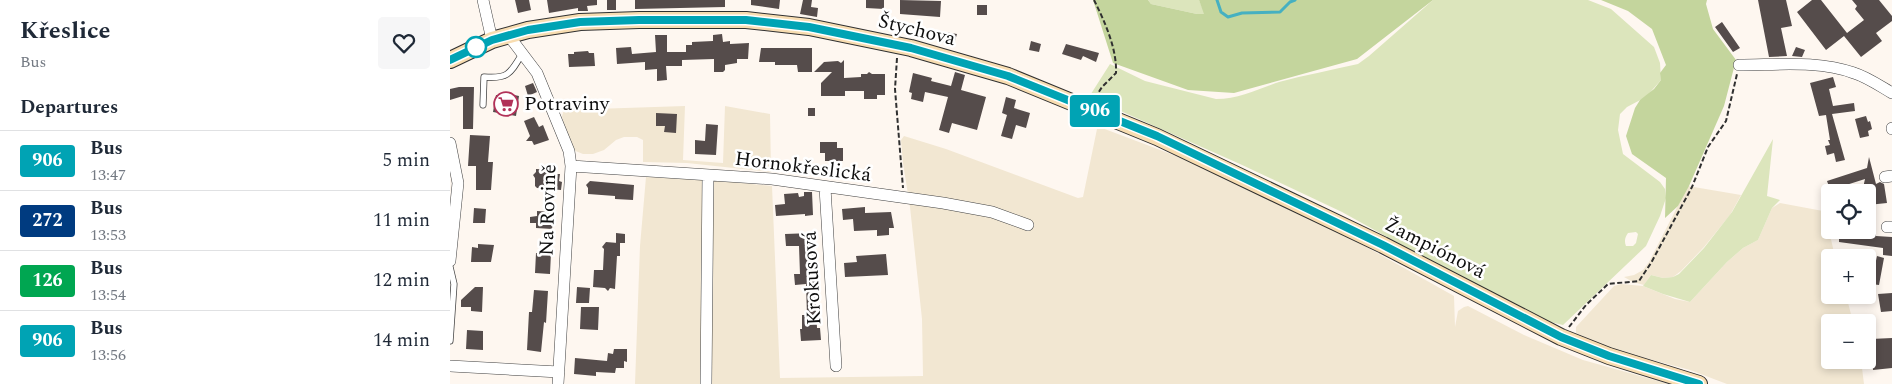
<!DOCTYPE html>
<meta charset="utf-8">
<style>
body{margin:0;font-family:Spectral,serif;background:#f6f6f7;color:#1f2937;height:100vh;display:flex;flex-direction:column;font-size:19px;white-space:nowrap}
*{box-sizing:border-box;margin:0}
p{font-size:16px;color:#747a83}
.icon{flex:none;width:28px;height:28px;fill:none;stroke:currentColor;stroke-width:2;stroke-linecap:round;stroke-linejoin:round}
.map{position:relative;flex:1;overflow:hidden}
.panel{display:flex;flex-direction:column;background:#fff;width:450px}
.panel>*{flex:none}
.badge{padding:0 10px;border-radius:4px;font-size:18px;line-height:32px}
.tools{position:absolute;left:1371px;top:184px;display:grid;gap:10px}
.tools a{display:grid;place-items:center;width:55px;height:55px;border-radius:5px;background:#fff;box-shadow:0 2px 8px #0003;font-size:25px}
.map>.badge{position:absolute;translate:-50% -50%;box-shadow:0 0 0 2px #fff}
h2{padding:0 20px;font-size:19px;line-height:45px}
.round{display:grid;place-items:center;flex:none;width:52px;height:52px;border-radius:5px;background:#f6f6f7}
.overview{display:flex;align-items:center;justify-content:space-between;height:85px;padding:0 20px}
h1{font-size:24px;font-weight:700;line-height:38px}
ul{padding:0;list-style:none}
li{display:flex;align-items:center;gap:15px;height:60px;padding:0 20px;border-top:1px solid #e0e1e3}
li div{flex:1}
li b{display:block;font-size:19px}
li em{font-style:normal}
li .badge{min-width:55px;font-weight:700;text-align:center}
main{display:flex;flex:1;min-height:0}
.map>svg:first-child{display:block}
</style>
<main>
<section class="panel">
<div class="overview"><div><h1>Křeslice</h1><p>Bus</p></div><a class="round"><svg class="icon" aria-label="heart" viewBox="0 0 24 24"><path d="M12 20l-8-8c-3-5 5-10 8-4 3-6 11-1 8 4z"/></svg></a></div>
<h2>Departures</h2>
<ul>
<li><span class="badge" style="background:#00a3b4;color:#fff">906</span><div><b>Bus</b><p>13:47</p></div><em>5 min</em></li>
<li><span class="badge" style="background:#003b80;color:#fff">272</span><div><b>Bus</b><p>13:53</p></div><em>11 min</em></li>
<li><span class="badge" style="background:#00a651;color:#fff">126</span><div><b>Bus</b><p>13:54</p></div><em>12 min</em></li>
<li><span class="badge" style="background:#00a3b4;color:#fff">906</span><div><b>Bus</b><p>13:56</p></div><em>14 min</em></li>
</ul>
</section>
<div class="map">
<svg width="1442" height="384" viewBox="0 0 1442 384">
<rect width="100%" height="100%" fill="#fef7f0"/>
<path fill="#f2e7d2" d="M235,106l-2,54 40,3 2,-57 45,8 1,58 -84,-9 -44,-1v-22l-6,-3h-13l-8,3 -12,10 -11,4h-10l-10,-4 -9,-24 -2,-10 2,-6z
M652,128l90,34 171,83 91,51 1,31 3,-16 6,-4 4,-1 56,29 59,25 86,24h-1034l5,-138 6,-69 77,4 49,5 8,192 143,-2 -1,-57 -12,-112 -7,-44 -2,-23 3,-4 42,13 132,49 5,-1 14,-68z
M1238,186l53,9 -11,20 -26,32 -23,24 -8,6 -10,1 -12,-3 -7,10 -11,-3 -9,-5 10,-2 9,-5 6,-8z
M1330,203l43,8 3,6 9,40 -5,1v37h16l7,27h-23v38h31l3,24h-137l-37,-14 -79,-21 -35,-16v-6l38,-41 7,-2 22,2 32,13 15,3 37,-40 16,-14 15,-8 14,-32z"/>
<path fill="#dce5bc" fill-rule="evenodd" d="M698,0h51l6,14h-8l-46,-10z
M983,0h155l23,9 43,38 6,16 1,17 -15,17 -19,10 -7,7 -2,16 5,24 37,28 5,7 1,9 -6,18 -14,30 -83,79 -17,-4 -85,-43 -119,-66 -102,-48 -151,-67 21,-33 35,17 71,18c23,0 42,-10 63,-17 26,-7 53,-12 79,-18l11,-8zM1186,232l2,2 -2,9 -3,3h-7c-2,-5 -1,-9 2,-13z
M1323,139l-6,57 13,4 -8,8 -14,32 -15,8 -16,14 -37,40 -27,-8 -20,-8 8,-11 12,3 10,-1 6,-3 25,-26 28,-36z"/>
<path fill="#c4d59d" d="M643,0h55l3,4 46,10h7l-5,-14h234l-76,59 -123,34 -46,-3 -75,-27z
M1151,0h106l-1,4 7,25 23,31 -12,46 -35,80 -11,20 -13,12 1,-40 -34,-24 -6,-18 9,-28 5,-8 14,-11 7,-9 -1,-7 6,-8 -14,-36 -24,-18z"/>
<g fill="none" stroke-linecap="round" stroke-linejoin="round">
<path stroke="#46b0c1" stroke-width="3" d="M767,0l4,12 7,5 14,-4 38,-1 10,-10 5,-2"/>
</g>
<path fill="#554c4b" d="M65,0h14l2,10 -13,3z
M97,0h50v5l-10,1 1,5h-10v-3l-29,5z
M157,0h9v10h-9z
M185,0h90v7l-90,2z
M301,0h29l-1,9 -28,-4z
M353,0h9l-1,7 7,1 -1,9 -17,-3z
M416,0h18v9l-18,-1z
M450,0l41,1 -1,16 -40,-3z
M1308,0h28l6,26 -11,2 6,28 -18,1z
M1362,0h9l26,33 17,-13 -9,-11 2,-3 -5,-6h27l13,16v5l-16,12 6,8 -21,16 -17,-21 -18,14 -29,-38z
M527,5h10v10h-10z
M1272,22l18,26 -7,4 -18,-25z
M494,32l13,2 -3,10 -12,-2z
M272,34l1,8 7,-1v3l19,-1 -1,16h-11v4l-12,2v5l-2,2h-9v-13l-32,1v6h-16l1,14 -10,1v-12l-12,1v-8l-28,2 -1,-16 15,-1 1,7 24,-2 -1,-17h12v17h19v-7h6v-3l21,-1v-6z
M581,41l10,3 -2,8 -10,-2z
M616,44l33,9 -3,9 -13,-6 -2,4 -19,-6z
M1346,47l9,3 -3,7 -10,-1z
M311,48h51v24h-14l-1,-7h-22v-3h-16z
M138,51l1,2h5l1,13 -26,1 -1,-13h6v-2z
M394,60v18l17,-1v-3h6l2,-2 3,2h13v21h-8v4h-13v-8h-19v5h-24v-13l11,-11h-18l10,-10 14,-1 3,2z
M505,72l10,3 -4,15 25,7 -9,33 -25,-7 -3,10 -10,-3 9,-33 -23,-5 -2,10 -12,-3 1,-6 -3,-1 4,-19 19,5 -1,3 20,5z
M1383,77l3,10 -7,2 4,17 21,-3 1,8 -23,3 13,46 -9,2 -2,-9 -7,2 -2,-9 5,-1 -2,-5h2l-4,-25 -7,1 -9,-33z
M83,83l4,9 -9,4 -3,-10z
M9,87h15l-1,42h-10v-33l-13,4v-11z
M54,93l15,3 -3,20 -23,-4 3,-17 7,1z
M556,97l10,3 -2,8 16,5 -4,15 -10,-3 -4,14 -11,-3 6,-21 -5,-2z
M358,108h7v8h-7z
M206,113l21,1 -1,19 -12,-1 1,-6h-9z
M1416,116l2,6 2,-1 2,8 -4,2 1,5 -9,2 -5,-19z
M84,117l5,10 4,-2 6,15 -15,5 -2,-4h-6l4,-5 -6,-15z
M256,124l12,1 -2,30 -21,-1v-14l10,1z
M20,135l20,1 -2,26h5l-2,28h-15v-24h-8z
M370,142h17v6h6v13h-18v-8h-5z
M1419,157l7,27 4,-2 4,2 3,19 -19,2v-13l-5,-4 2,-9 -22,7 2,6h-14l-4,-11 40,-13z
M86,169l19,1v4h5l-1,7 3,1 -1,8 -24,-2 -2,-2v-8l-2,-3 3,-3z
M140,181l44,4 -1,15 -18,-1v-3l-27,-2v-6l-2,-3z
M354,192h8l1,23 -8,1v-2l-29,2 -1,-11 10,-1 -1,-10 14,-1 1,4 5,-1z
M415,207v6l26,-1 3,16h-5v7l-12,1v-6l-23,1 -1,-12 -10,1 -1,-11z
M24,208l12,1 -1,14h-12z
M87,211l16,1v4h1l-2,13 -16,-1v-5h-6v-6l7,-1z
M1418,229l8,1v6l16,1v19l-9,-1v-7l-44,-6v-12z
M166,233l9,1v9h-5v13h-3l-2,33 -5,-1 -2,3 -3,-3 -12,-1 1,-17h9l1,-21 -2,-2 4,-5 12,1h-2z
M362,233l3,23h-2l1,17h2l1,11h-2l2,44h3l1,12 -20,1 -1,-12h2v-14h5l-1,-31 -11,1 -1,-11h6l-1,-28h-13l-1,-12z
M28,244l16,1 -3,17h-20l1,-15 6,1z
M86,253h15l-1,21 -15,-1z
M436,254l2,21 -43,2 -1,-14 13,-1 -1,-6z
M1427,256l7,2 -5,27 -8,-1z
M25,287h8l-1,25 -11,-1v-4h-10v-7z
M127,287l13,1 -1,15h-13z
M84,290l14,1 -2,32 -2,-1 -3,30 -14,-2 2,-38h3z
M1442,293v18l-11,1 -3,-18z
M131,307h18l-1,23 -18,-1z
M17,330l16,1v19l-17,-1z
M1442,338v30l-19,2 -2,-31z
M164,349h13v13l-3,-1v7h-8l-1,5 -19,-1v4l-22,-2 1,-16 32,3 1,-8 5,1z"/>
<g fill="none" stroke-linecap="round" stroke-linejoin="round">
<g stroke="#414141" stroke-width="7">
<path id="lane" d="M33,105l1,-28c24,2 26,-3 38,-23
M0,267l4,17 -4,57"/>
</g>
<g stroke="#414141" stroke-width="12">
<path id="street" d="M33,0l9,40
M59,36l28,37 32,78 2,15 -13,218
M1289,65c38,0 79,-5 115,8 13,4 26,13 38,20
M1442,128v1
M0,143l8,40 -8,78
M121,166l201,13 171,24 49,9 36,13
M1435,177l7,-1
M375,188l11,178
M1437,227h5
M0,366l109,6
M256,384l2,-209"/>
</g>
<g stroke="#303030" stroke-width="18">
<path id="secondary" d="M0,60l42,-20 36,-10 52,-8 59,-2h107l63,7 102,21 97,28 149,61 226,108 178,92 48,19 90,28"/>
</g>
<path stroke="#303030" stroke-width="2" stroke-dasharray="5 2.5" stroke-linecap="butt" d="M644,0c11,22 23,49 22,73l-14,14 -7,11
M447,58l-2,31 8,99
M1119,327l17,-22 22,-21 31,-3 12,-18 41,-76 16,-40 18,-26 11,-47"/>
<use href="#lane" stroke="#fff" stroke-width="5.5"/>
<use href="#street" stroke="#fff" stroke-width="11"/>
<use href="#secondary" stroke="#f8ddb1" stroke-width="16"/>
</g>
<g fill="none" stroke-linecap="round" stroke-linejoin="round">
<g stroke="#fff" stroke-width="11">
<path id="line" d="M0,60l42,-20 36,-10 52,-8 59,-2h107l63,7 102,21 97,28 149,60 226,109 178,92 48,19 90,28"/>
</g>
<use href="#line" stroke="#00a3b4" stroke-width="8"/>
</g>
<defs>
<g id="supermarket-ring" transform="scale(1.25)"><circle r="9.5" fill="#fff" stroke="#b13259" stroke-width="1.5"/><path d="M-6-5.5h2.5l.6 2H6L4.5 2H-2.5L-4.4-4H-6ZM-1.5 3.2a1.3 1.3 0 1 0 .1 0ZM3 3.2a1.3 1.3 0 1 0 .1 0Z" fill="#b13259"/></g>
</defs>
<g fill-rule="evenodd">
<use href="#supermarket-ring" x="56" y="104"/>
</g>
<circle fill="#fff" stroke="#00a3b4" stroke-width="2.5" cx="26" cy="47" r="10"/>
<g text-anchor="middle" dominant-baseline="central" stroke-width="5" stroke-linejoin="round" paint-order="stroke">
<g font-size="20" fill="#0e0e0e" stroke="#fff">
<text transform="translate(467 30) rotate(14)">Štychova</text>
<text transform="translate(353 167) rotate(7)">Hornokřeslická</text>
<text transform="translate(98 210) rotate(-88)">Na Rovině</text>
<text transform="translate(985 248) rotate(27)">Žampiónová</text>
<text transform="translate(362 278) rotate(-93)">Krokusová</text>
</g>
<g font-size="20" fill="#0e0e0e" stroke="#fff" text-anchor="start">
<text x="74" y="104">Potraviny</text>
</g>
</g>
</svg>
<div class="tools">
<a><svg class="icon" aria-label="locate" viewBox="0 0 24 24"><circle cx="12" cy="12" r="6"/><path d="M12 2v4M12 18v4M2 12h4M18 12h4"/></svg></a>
<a>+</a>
<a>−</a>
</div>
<b class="badge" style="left:645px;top:111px;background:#00a3b4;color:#fff">906</b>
</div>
</main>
